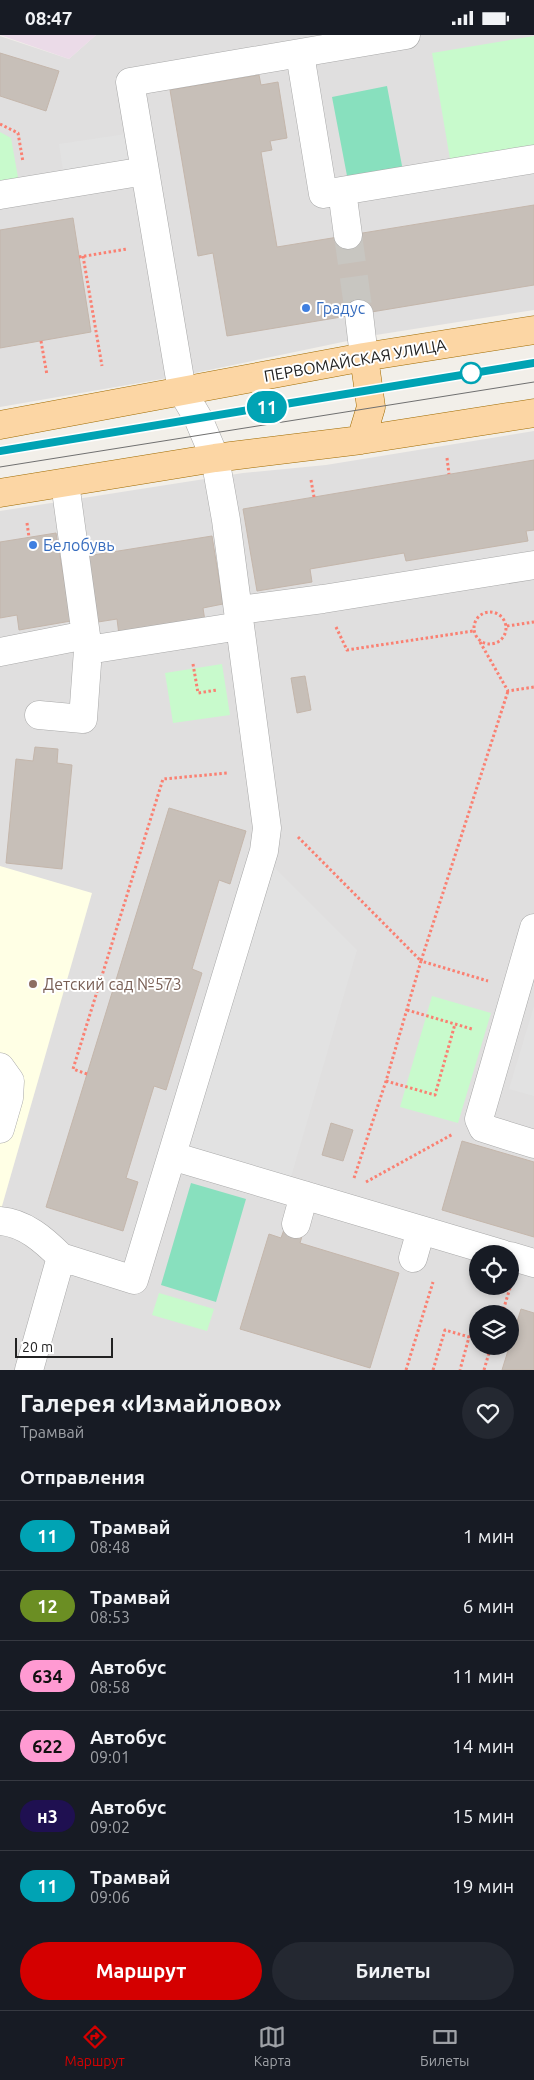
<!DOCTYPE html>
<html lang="ru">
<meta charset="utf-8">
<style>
body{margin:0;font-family:Ubuntu,sans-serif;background:#242831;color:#f1f3f6;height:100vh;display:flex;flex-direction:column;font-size:19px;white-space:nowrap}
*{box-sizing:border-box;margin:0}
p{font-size:16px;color:#9ea1a6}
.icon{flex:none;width:28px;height:28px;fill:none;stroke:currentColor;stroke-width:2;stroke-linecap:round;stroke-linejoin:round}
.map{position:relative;height:1335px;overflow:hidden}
.sheet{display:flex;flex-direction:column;background:#171b24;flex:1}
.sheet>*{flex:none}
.badge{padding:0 10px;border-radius:16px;font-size:18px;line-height:32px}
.buttons{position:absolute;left:469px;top:1210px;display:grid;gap:10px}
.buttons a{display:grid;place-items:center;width:50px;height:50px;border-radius:50%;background:#171b24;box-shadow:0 2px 8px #0003;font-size:25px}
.scale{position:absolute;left:15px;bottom:12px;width:98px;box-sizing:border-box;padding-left:5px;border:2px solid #222;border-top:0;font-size:14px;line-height:18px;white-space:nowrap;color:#222;-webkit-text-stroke:4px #fff;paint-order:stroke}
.map>.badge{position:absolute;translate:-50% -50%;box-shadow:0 0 0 2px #fff}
h2{padding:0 20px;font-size:19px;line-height:45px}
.round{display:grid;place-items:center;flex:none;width:52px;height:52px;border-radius:26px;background:#242831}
.head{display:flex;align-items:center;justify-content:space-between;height:85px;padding:0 20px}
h1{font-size:24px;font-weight:700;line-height:38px}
.cta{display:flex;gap:10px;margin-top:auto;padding:10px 20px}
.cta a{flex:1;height:58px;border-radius:30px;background:#d40000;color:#fff;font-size:20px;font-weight:700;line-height:58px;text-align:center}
.cta a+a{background:#242831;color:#f1f3f6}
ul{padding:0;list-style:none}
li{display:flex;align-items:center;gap:15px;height:70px;padding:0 20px;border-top:1px solid #363941}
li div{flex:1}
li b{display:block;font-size:19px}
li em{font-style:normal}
li .badge{min-width:55px;font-weight:700;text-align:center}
.status{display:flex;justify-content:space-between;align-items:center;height:35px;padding:0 25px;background:#171b24;direction:ltr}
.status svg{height:14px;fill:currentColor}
.tabs{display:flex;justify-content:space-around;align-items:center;height:70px;border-top:1px solid #363941;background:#171b24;font-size:14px;color:#9ea1a6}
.tabs a{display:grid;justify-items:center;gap:2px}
.tabs .active{color:#d40000}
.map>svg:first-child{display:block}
</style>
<div class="status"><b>08:47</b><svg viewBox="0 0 49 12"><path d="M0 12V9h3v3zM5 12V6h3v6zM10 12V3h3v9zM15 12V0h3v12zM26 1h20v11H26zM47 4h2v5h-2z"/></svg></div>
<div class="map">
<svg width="534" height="1335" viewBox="0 0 534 1335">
<rect width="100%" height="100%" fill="#f2efe9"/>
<path fill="#e0dfdf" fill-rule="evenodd" d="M96,0h438v275l-158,25 -191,40 -185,32v-371l69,23z
M534,396v939h-534v-859l243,-38 83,-8zM478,1219h32v32h-32zM478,1279h32v32h-32z"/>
<path fill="#ebdbe8" d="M0,0h96l-27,24z"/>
<path fill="#ffffe5" d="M0,831l92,27 -92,320z"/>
<path fill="#c8facc" d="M534,1v116l-83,13 -19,-112z
M0,97l11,6 8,45 -19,3z
M222,629l8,51 -57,8 -8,-50z
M432,961l59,17 -33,110 -58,-16z
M159,1258l55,16 -7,22 -55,-16z"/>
<path fill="#88e0be" d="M387,51l16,85 -55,10 -16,-84z
M191,1148l55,16 -30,103 -55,-17z"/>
<path fill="#e2e2e2" d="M126,99l5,25 -68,11 -4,-26z
M272,830l85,85 -66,227 -103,-30z
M534,971v90l-25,-7z"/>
<path fill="#c7bfb8" stroke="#c4b6ab" d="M0,18l59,18 -13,40 -46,-15z
M259,40l2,10 17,-3 9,56 -17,3 2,9 -11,2 16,95 257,-42v80l-307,51 -14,-83 -15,3 -28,-166z
M73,183l18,114 -91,16v-118z
M534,425v70l-8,1 2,10 -122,20 -2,-8 -94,16 2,13 -55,9 -14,-82z
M56,498l15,88 -52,9 -2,-15 -17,3v-76z
M212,501l11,68 -20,4 2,13 -86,14 -2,-16 -19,3 -11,-66z
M305,641l6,34 -14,3 -6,-35z
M35,712l23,2 -1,14 15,2 -10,104 -56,-6 10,-104 17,2z
M169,773l77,23 -16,53 -11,-4 -27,89 10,4 -36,117 -12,-4 -28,92 12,4 -15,49 -77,-24z
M331,1088l22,7 -10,31 -21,-6z
M462,1106l72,21v75l-92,-27z
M285,1192l18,6 -3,10 99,30 -29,95 -130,-39 29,-95 12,4z
M521,1274l13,4v57h-32z"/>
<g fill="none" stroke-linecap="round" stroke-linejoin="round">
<path stroke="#c8c6c1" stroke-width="28" stroke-dasharray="28 14" stroke-linecap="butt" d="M348,200l11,79"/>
<g stroke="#a9a9a9" stroke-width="29">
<path id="minor" d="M300,19l23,140 211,-35
M145,136l-15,-89 276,-47
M342,156l6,44
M0,160l145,-24 37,220 16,27 17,40 11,62 14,106 -152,24 -23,-167
M359,279l5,43
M239,575l84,-11 211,-34
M0,617l86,-17
M39,680l44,4 5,-69
M534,893l-55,191 4,9 51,16
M0,1032l10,14 -1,17 -9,31
M172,1121l330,98
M0,1186c25,2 44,19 61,36
M296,1189l8,-29
M510,1221l24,7
M413,1223l8,-28
M29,1335l32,-113 73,23 130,-429 3,-23 -27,-202"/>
</g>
<g stroke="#a06b00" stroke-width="29">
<path id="major" d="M0,390l364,-68 170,-27
M361,405l10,-33 -7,-50
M0,458l215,-35 146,-18 173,-27"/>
</g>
<path stroke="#fa8072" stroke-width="3" stroke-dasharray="2.5 2.5" stroke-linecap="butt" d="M0,89l18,9 5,29
M83,221l19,110
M79,222l48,-8
M41,306l6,34
M447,423l2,16
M311,445l3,17
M27,488l2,14
M474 593a16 16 0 1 1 32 0a16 16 0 1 1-32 0Z
M507,591l27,-4
M336,592l11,23 126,-19
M480,607l28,49 26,-4
M193,629l5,29 19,-3
M298,802l123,124 87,-270
M407,975l65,19
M87,1039l-14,-5 90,-290 65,-6
M386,1046l49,14 20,-71
M354,1143l32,-97 35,-120 67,20
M366,1147l87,-48
M502,1279l8,-26
M406,1335l27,-88
M433,1335l12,-40 24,7 -9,33
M484,1335l7,-24"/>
<use href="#minor" stroke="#fff" stroke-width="28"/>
<use href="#major" stroke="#fcd6a4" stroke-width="28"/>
<path stroke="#707070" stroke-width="1" d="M0,416l534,-88
M0,432l534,-85"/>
</g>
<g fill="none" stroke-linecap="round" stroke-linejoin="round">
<g stroke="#fff" stroke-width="11">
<path id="line" d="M0,416l534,-88"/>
</g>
<use href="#line" stroke="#00a3b4" stroke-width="8"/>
</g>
<g fill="#3f7fe0" stroke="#fff" stroke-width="2">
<circle cx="306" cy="273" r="5"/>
<circle cx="33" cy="510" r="5"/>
</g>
<circle fill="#fff" stroke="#00a3b4" stroke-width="2.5" cx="471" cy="338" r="10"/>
<circle fill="#8d6e63" stroke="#fff" stroke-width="2" cx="33" cy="949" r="5"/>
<g text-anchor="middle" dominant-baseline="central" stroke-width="4" stroke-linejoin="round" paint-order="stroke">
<g font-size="16" fill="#366cbe" stroke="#fff" text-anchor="start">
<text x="316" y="273">Градус</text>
<text x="43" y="510">Белобувь</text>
</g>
<g font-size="16" fill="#222" stroke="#fff">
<text transform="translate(355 325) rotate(-10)">ПЕРВОМАЙСКАЯ УЛИЦА</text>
</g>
<g font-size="16" fill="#785e54" stroke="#fff" text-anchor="start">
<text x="43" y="949">Детский сад №573</text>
</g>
</g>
</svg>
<div class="buttons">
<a><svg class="icon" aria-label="locate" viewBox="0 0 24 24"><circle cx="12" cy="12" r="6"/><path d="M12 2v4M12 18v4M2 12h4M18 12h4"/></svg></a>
<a><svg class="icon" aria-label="layers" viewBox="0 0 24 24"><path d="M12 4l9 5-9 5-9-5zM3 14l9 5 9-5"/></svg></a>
</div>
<div class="scale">20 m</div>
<b class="badge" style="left:267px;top:372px;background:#00a3b4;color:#fff">11</b>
</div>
<section class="sheet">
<div class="head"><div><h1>Галерея «Измайлово»</h1><p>Трамвай</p></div><a class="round"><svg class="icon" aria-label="heart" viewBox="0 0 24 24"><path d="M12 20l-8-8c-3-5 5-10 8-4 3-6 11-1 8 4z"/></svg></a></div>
<h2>Отправления</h2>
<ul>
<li><span class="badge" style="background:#00a3b4;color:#fff">11</span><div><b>Трамвай</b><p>08:48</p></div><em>1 мин</em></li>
<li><span class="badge" style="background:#6b8e23;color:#fff">12</span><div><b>Трамвай</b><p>08:53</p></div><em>6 мин</em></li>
<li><span class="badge" style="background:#ff9ad2;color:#111">634</span><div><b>Автобус</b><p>08:58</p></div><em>11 мин</em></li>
<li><span class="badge" style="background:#ff9ad2;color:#111">622</span><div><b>Автобус</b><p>09:01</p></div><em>14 мин</em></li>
<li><span class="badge" style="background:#1f1051;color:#fff">н3</span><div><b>Автобус</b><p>09:02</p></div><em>15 мин</em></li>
<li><span class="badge" style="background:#00a3b4;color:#fff">11</span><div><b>Трамвай</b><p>09:06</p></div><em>19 мин</em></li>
</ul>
<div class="cta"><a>Маршрут</a><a>Билеты</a></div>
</section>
<nav class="tabs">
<a class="active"><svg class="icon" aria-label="directions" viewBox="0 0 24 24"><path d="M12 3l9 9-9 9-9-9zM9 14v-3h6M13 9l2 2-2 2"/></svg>Маршрут</a>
<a><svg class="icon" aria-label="map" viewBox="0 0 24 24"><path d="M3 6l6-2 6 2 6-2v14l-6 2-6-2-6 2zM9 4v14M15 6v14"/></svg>Карта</a>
<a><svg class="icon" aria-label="tickets" viewBox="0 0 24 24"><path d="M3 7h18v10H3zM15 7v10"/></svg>Билеты</a>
</nav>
